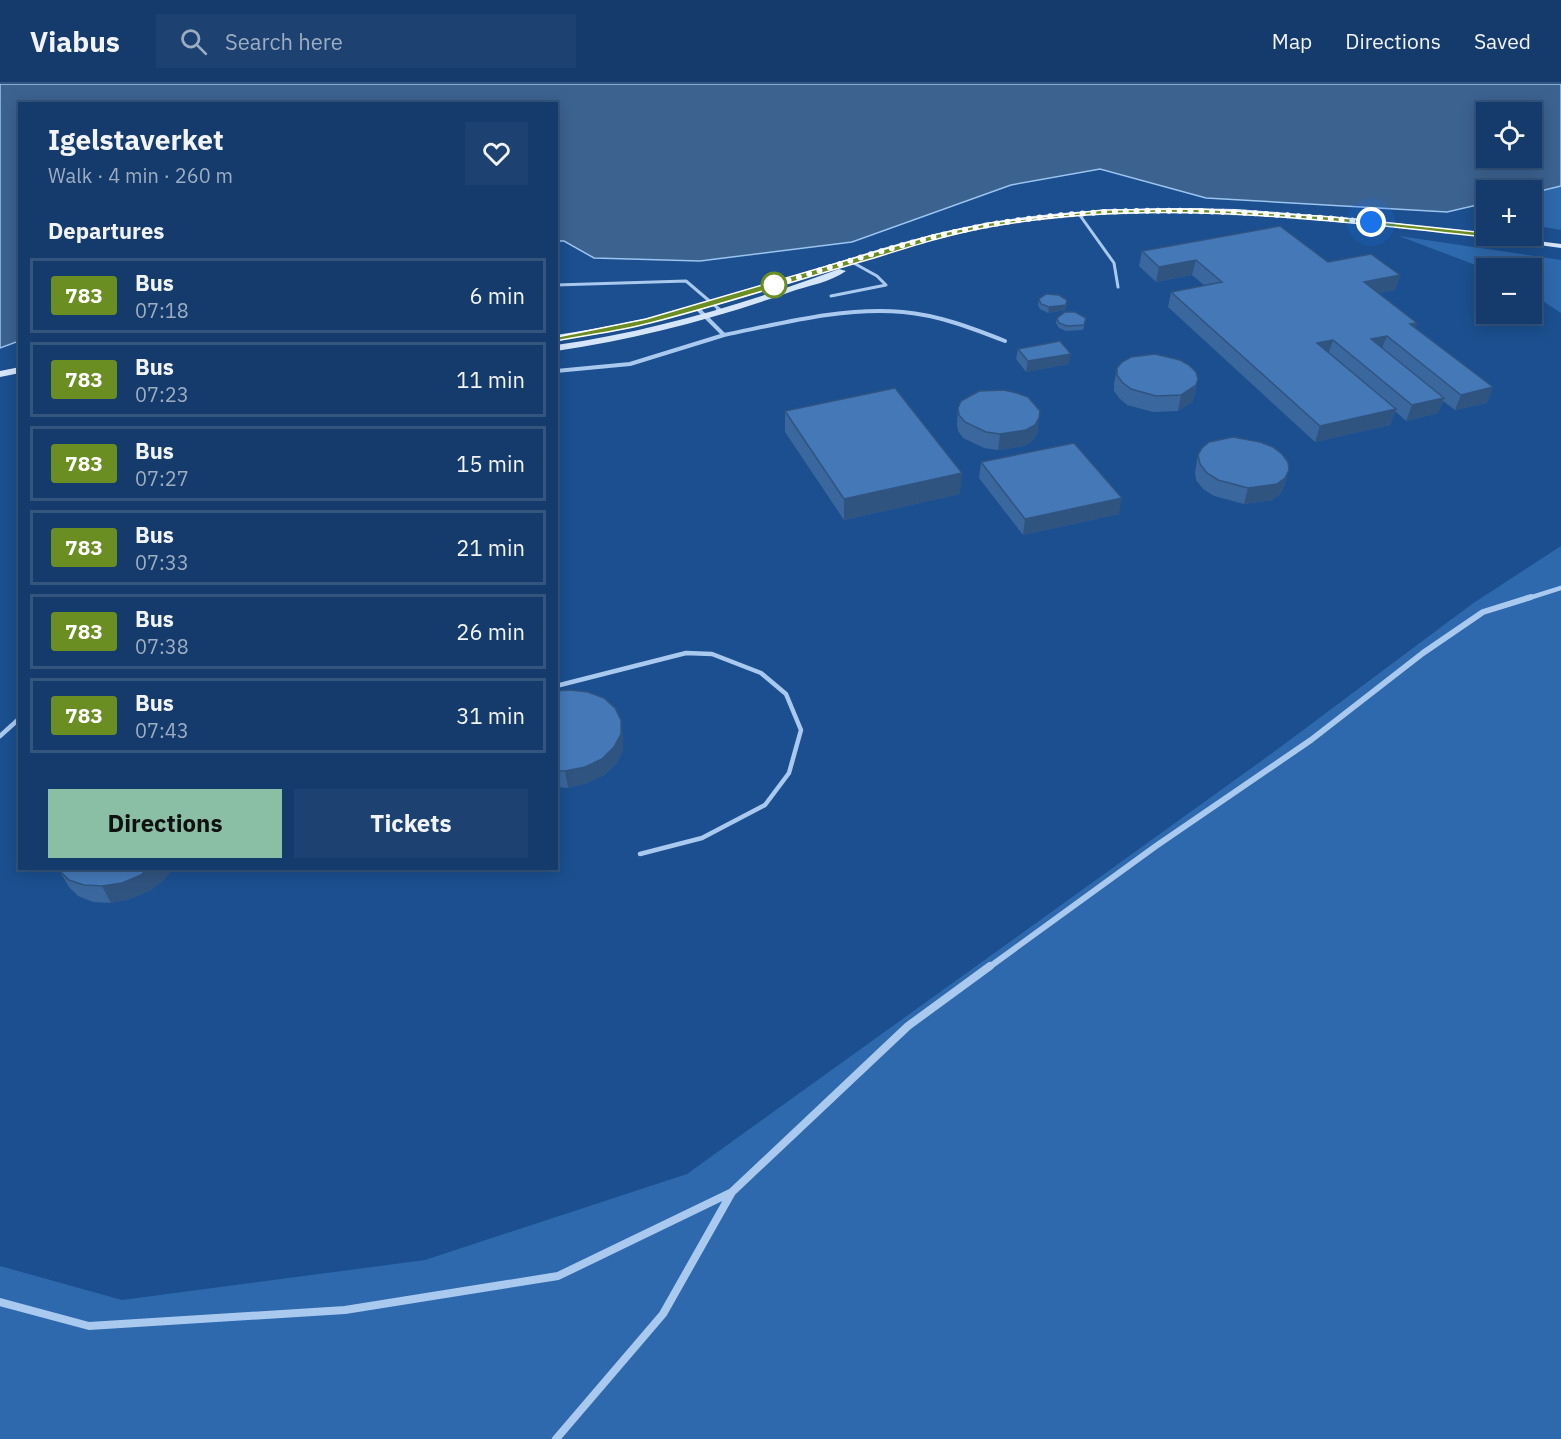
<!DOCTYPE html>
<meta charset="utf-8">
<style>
body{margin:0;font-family:"IBM Plex Sans",sans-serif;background:#1d4271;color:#f1f3f6;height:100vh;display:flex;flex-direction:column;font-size:22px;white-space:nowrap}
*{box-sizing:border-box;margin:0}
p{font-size:20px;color:#9dadc1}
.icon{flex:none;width:33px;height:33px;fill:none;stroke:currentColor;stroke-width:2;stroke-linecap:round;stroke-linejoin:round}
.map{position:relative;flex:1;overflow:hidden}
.sheet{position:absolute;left:18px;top:18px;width:540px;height:768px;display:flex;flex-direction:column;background:#143b6b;border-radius:0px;box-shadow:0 3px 15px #0003,0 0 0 2px #33557e}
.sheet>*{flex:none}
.badge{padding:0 12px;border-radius:4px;font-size:21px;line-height:39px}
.tools{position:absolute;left:1476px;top:18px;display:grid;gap:12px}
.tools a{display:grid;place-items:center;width:66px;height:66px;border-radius:0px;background:#143b6b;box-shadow:0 3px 15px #0003,0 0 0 2px #33557e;font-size:30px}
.you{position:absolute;width:30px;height:30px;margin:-15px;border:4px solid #fff;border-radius:50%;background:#1a73e8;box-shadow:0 0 0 9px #1a73e833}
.map>.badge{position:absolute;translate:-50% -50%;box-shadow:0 0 0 3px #fff}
h2{padding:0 30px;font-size:22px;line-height:54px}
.round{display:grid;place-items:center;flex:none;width:63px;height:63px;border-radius:0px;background:#1d4271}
.overview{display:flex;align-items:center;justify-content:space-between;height:102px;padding:0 30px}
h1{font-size:28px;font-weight:800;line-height:45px}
.button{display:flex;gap:12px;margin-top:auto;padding:12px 30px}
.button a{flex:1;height:69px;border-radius:0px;background:#8abfa5;color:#111;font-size:24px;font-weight:800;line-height:69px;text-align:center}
.button a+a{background:#1d4271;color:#f1f3f6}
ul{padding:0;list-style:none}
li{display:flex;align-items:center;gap:18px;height:75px;margin:0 12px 9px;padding:0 18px;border:3px solid #33557e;border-radius:0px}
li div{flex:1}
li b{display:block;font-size:22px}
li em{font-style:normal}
li .badge{min-width:66px;font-weight:700;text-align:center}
header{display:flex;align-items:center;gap:36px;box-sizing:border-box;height:84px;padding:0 30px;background:#143b6b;border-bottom:2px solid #33557e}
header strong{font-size:28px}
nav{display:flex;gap:33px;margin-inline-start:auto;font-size:21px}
.search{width:420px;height:54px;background:#1d4271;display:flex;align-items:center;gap:15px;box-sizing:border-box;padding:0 21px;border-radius:0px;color:#9dadc1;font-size:22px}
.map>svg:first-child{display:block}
</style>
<header>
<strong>Viabus</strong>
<div class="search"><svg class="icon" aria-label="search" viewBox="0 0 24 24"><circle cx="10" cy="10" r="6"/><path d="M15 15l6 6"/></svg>Search here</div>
<nav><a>Map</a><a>Directions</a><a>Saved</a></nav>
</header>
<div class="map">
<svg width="1561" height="1355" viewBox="0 0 1561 1355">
<rect width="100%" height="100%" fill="#1b4f8f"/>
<path fill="#2e69ad" d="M1561,102v44l-29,-5v-32z
M1399,152l162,24v53l-29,-19v-26l-46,1z
M1561,462v893h-1561v-173l122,34 303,-40 262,-86 584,-420 201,-150z"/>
<path fill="#3c6290" stroke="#9cc4f0" stroke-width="1.5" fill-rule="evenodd" d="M0,0h1561v102l-29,7v-3h-46v13l-39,9 -241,-14 -106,-29 -89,16 -159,57 -152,19 -106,-3 -30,-17h-7l-1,-137h-536l-1,237 -19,7zM1486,28h46v46h-46z"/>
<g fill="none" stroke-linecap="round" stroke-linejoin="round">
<path stroke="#a9c9ee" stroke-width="3" d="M1079,130l35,49 4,24
M556,201l130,-4 34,29
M831,212l55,-11 -9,-9 -27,-15
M697,224l2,2"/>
<path stroke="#a9c9ee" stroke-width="4" d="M718,225l4,3
M724,251c59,-12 118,-28 179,-23 35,3 69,16 102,29
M556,287l74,-7 94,-29 -26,-26"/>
<path stroke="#a9c9ee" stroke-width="4.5" d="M556,602l130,-33 26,1 49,19 25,21 15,36 -12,43 -24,32 -63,33 -62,16
M0,652l20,-18"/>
<path stroke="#a9c9ee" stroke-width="4.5" d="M1526,515l35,-11"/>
<path stroke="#a9c9ee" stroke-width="6" d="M988,884l168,-122 155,-106 112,-87 60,-41 48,-15"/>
<path stroke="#a9c9ee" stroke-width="8" d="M0,1218l89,24 256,-16 213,-34 174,-84 176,-166 82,-60
M556,1355l107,-125 69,-122"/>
<path fill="#d6e6fa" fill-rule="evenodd" d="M1173,124l64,1 127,10 197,25v4c-188,-26 -383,-54 -573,-21 -82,15 -161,45 -241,69 -63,19 -126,35 -191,44v-5c56,-8 111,-20 165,-36 78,-23 155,-52 235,-70 72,-16 144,-20 217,-21z
M839,185l7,2c-15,11 -39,15 -56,21 -76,27 -154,47 -234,59v-6c98,-14 191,-42 283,-76z
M20,283v6l-20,4v-6z"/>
</g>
<path fill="#3a679d" d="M1142,167l186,11 72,13 -5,15 -16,3 38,30 -2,5 72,75 -32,7 -12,-9 -5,12 -32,8 -11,-10 -5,14 -75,17 -147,-135 3,-15 34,-6 -13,-11 -36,7 -17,-16z
M1039,215l27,7 -1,4 -17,3 -8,-4 -2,-4z
M1057,234l28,5 -2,7 -17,1 -7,-3 -3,-5z
M1018,265l51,15 -43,8 -10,-13z
M1117,284l81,11 -5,22 -15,10 -25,1 -26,-7 -8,-7 -5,-7v-7z
M958,324l81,10 -2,16 -5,7 -8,5 -26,4 -14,-2 -21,-10 -5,-7 -1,-7z
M785,327l175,83 -116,26 -59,-88z
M1198,371l91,15 -5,16 -4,8 -8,6 -28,4 -30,-8 -11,-7 -7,-9 -1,-8z
M981,378l138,52 -96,21 -44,-57z
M556,607l67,46v13l-7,14 -12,11 -17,8 -19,5 -12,-1z
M59,786l105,10 -15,11 -19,8 -19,4 -18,-1 -15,-6 -9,-9z"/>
<path fill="#305480" d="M1196,176l-4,15 -36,7 3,-15z
M1400,191l-5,15 -36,7 5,-15z
M1067,216l-2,10 -17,3 1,-6z
M1417,239l-5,15 -2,-14z
M1387,252l-6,15 -10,-12z
M1333,256l-5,15 -11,-12z
M1071,270l-2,10 -43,8 2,-11z
M1196,301l-3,16 -15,10 3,-16z
M1493,303l-6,16 -32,7 6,-15z
M1444,314l-6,15 -32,8 6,-16z
M1396,325l-6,16 -75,17 5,-16z
M1039,334l-2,16 -5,7 -8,5 -26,4 2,-16z
M1289,386l-5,16 -4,8 -8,6 -28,4 4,-16z
M962,389l-2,21 -116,26v-21z
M1122,414l-3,16 -96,21 2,-16z
M621,636l2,17v13l-7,14 -12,11 -17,8 -19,5 -3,-17z
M149,784h25l-10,12 -15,11 -19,8 -19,4 -9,-17z"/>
<path fill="#4478b7" stroke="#305480" stroke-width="1.5" d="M1280,142l48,36 43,-8 29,21 -36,7 53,41 -7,1 83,63 -32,8 -74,-59 -16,3 73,59 -32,7 -79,-65 -16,3 79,66 -76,17 -149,-134 51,-10 -26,-22 -37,7 -17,-16z
M1046,210l13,1 8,5 -1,5 -17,2 -8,-3 -2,-5z
M1065,228h10l11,6 -2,7 -17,1 -8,-3 -2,-5z
M1060,257l11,13 -43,7 -10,-12z
M1155,270l25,6 9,5 7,7 2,7 -2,6 -15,10 -25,1 -25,-7 -9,-7 -5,-7v-7l5,-6 9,-5z
M895,304l67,85 -118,26 -59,-88z
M1004,306l13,3 11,4 12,14 -1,7 -4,7 -9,5 -26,4 -14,-2 -21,-10 -6,-7 -1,-7 3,-7 18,-10z
M1233,353l27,5 13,5 9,7 6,8 1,8 -4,8 -8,6 -29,4 -30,-8 -11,-7 -7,-9 -2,-9 4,-7 7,-6z
M1074,359l48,55 -97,21 -44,-57z
M570,606l18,2 16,6 11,10 6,12v14l-7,13 -12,12 -17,8 -20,4h-9v-80z
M59,784h90l-8,7 -19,8 -20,3 -18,-1 -15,-5 -10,-10z"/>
<path fill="#6b8e23" stroke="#fff" stroke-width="1.5" d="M1199,125l134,8 153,16 4,2 -4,2c-162,-17 -336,-40 -497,-10 -39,7 -77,19 -115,31 -75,21 -149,46 -224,65 -30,8 -63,12 -94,18l-4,-3 94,-19 287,-84 56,-12 114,-13z"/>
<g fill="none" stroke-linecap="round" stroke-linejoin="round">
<path stroke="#fff" stroke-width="6" stroke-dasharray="0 10.8" d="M774,201l-8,3c73,-24 147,-49 223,-63 126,-23 256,-14 382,-3"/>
</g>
<circle fill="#fff" stroke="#6b8e23" stroke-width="3" cx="774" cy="201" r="12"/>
</svg>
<div class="tools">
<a><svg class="icon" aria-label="locate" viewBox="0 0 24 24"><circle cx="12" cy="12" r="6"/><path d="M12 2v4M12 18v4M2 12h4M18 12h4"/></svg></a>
<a>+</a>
<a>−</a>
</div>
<div class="you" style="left:1371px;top:138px"></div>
<section class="sheet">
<div class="overview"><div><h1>Igelstaverket</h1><p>Walk · 4 min · 260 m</p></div><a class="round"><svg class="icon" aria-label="heart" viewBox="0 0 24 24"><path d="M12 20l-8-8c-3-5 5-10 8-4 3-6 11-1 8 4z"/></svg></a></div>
<h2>Departures</h2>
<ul>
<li><span class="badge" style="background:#6b8e23;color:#fff">783</span><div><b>Bus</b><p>07:18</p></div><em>6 min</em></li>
<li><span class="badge" style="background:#6b8e23;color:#fff">783</span><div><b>Bus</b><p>07:23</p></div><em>11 min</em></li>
<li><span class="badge" style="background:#6b8e23;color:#fff">783</span><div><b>Bus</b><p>07:27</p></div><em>15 min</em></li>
<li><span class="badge" style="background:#6b8e23;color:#fff">783</span><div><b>Bus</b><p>07:33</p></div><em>21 min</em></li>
<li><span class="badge" style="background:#6b8e23;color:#fff">783</span><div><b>Bus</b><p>07:38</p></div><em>26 min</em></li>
<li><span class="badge" style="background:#6b8e23;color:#fff">783</span><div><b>Bus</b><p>07:43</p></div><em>31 min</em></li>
</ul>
<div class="button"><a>Directions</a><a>Tickets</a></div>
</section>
</div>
